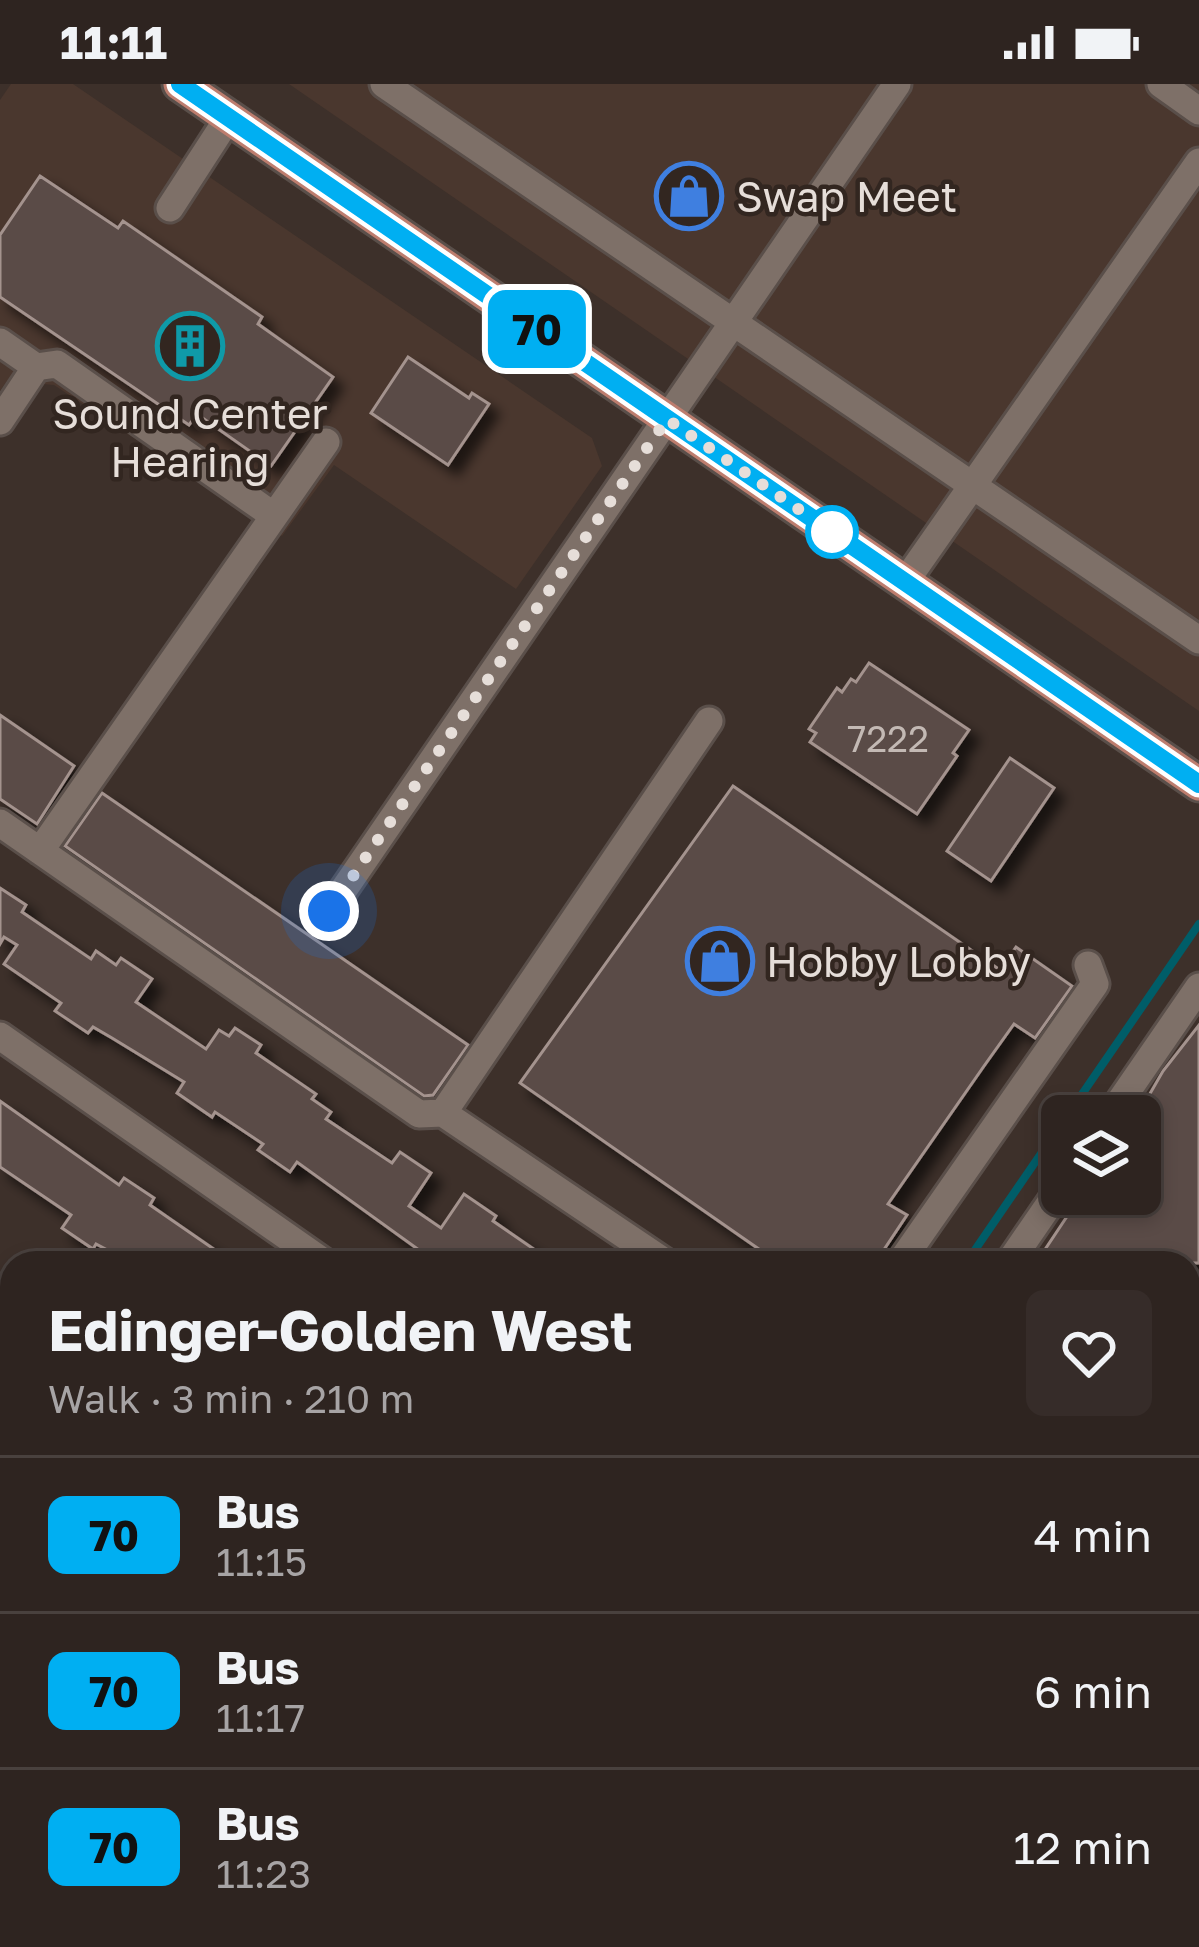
<!DOCTYPE html>
<meta charset="utf-8">
<style>
body{margin:0;font-family:"Golos Text",sans-serif;background:#362c29;color:#f1f3f6;height:100vh;display:flex;flex-direction:column;font-size:45px;white-space:nowrap}
*{box-sizing:border-box;margin:0}
p{font-size:39px;color:#a7a4a5}
.icon{flex:none;width:66px;height:66px;fill:none;stroke:currentColor;stroke-width:2;stroke-linecap:round;stroke-linejoin:round}
.map{position:relative;flex:1;overflow:hidden}
.side{position:absolute;left:0px;top:1167px;width:1200px;height:696px;display:flex;flex-direction:column;background:#2e2420;border-radius:36px 36px 0 0;box-shadow:0 6px 18px #0003,0 0 0 3px #49413e}
.side>*{flex:none}
.badge{padding:0 24px;border-radius:18px;font-size:42px;line-height:78px}
.fabs{position:absolute;left:1041px;top:1011px;display:grid;gap:24px}
.fabs a{display:grid;place-items:center;width:120px;height:120px;border-radius:18px;background:#2e2420;box-shadow:0 6px 18px #0003,0 0 0 3px #49413e;font-size:60px}
.you{position:absolute;width:60px;height:60px;margin:-30px;border:9px solid #fff;border-radius:50%;background:#1a73e8;box-shadow:0 0 0 18px #1a73e833}
.map>.badge{position:absolute;translate:-50% -50%;box-shadow:0 0 0 6px #fff}
.round{display:grid;place-items:center;flex:none;width:126px;height:126px;border-radius:18px;background:#362c29}
.headline{display:flex;align-items:center;justify-content:space-between;height:204px;padding:0 48px}
h1{font-size:57px;font-weight:700;line-height:90px}
ul{padding:0;list-style:none}
li{display:flex;align-items:center;gap:36px;height:156px;padding:0 48px;border-top:3px solid #49413e}
li div{flex:1}
li b{display:block;font-size:45px}
li em{font-style:normal}
li .badge{min-width:132px;font-weight:700;text-align:center}
.status{display:flex;justify-content:space-between;align-items:center;height:84px;padding:0 60px;background:#2e2420;direction:ltr}
.status svg{height:33px;fill:currentColor}
.map>svg:first-child{display:block}
</style>
<div class="status"><b>11:11</b><svg viewBox="0 0 49 12"><path d="M0 12V9h3v3zM5 12V6h3v6zM10 12V3h3v9zM15 12V0h3v12zM26 1h20v11H26zM47 4h2v5h-2z"/></svg></div>
<div class="map">
<svg width="1199" height="1863" viewBox="0 0 1199 1863">
<defs>
<filter id="shadow"><feDropShadow dx="10" dy="10" stdDeviation="6" flood-color="#0009"/></filter>
</defs>
<rect width="100%" height="100%" fill="#3d302a"/>
<path fill="#4a372e" d="M11,0h62l519,354 10,28 -86,123 -182,-124 -52,71 -228,-151 -47,-4 -7,10v-291z
M289,0h910v627z"/>
<g fill="none" stroke-linecap="round" stroke-linejoin="round">
<path stroke="#005d68" stroke-width="8" d="M1067,1032l132,-192
M966,1179l96,-140
M500,1863l9,-12"/>
</g>
<path fill="#5a4b47" stroke="#a4938e" stroke-width="3" filter="url(#shadow)" d="M40,92l78,52 5,-7 139,96 -4,7 75,53 -62,89 -74,-52 -8,11 -189,-128v-62z
M408,273l61,41 3,-5 17,11 -41,61 -77,-52z
M869,579l100,67 -16,23 4,3 -40,58 -107,-72 6,-9 -7,-4 28,-41 5,4 9,-13 5,3z
M0,631l74,51 -37,58 -37,-25z
M1010,674l44,30 -63,93 -44,-30z
M733,702l267,184 16,-23 56,39 -37,52 -21,-14 -30,42 -96,138 19,11 -32,48h-96l-259,-180z
M102,709l366,252 -35,50 -9,1 -359,-250z
M0,804l26,17 -4,7 69,47 5,-8 20,14 5,-7 31,21 -16,23 70,47 13,-19 10,6 6,-8 26,17 -5,8 60,41 -4,5 19,13 -5,7 66,44 8,-11 31,21 -22,33 32,22 23,-34 32,22 -3,5 61,42h-117l-140,-101 -7,10 -32,-22 5,-6 -48,-32 -3,5 -35,-24 7,-11 -72,-44 -19,-11 -5,6 -33,-22 6,-8 -57,-39 13,-19 -13,-8 -4,7z
M1199,941v238h-163l46,-69h58v-83l23,-40z
M0,1017l119,84 5,-7 30,20 -4,7 84,58h-102l-36,-19 -3,5 -31,-21 9,-13 -71,-48z"/>
<g fill="none" stroke-linecap="round" stroke-linejoin="round">
<g stroke="#5a4f4a" stroke-width="33">
<path id="minor" d="M384,0l815,556
M1161,0l38,27
M170,124l59,-91
M0,258l36,25 21,-3 217,152
M0,337l36,-54
M905,498l294,-420
M0,739l419,291 24,-1 223,150
M40,767l286,-409
M329,827l568,-827
M0,952l325,227
M443,1029l266,-392
M1110,1032l89,-129
M900,1179l195,-279 -7,-19
M1009,1179l53,-77
M0,1314l12,8
M1188,1572l11,7
M1188,1651l11,8
M0,1812l12,-18
M257,1851l17,12
M1071,1851l15,12
M1137,1851l18,12
M633,1863l8,-12
M727,1863l7,-12
M811,1863l8,-12"/>
</g>
<g stroke="#5a4f4a" stroke-width="39">
<path id="major" d="M180,0l1019,700"/>
</g>
<use href="#minor" stroke="#7e7068" stroke-width="27"/>
<use href="#major" stroke="#bd7d6e" stroke-width="33"/>
</g>
<g fill="none" stroke-linecap="round" stroke-linejoin="round">
<g stroke="#fff" stroke-width="27">
<path id="line" d="M180,0l1019,700"/>
</g>
<use href="#line" stroke="#00aff2" stroke-width="18"/>
<path stroke="#e6ded9" stroke-width="12" stroke-dasharray="0 21.6" d="M329,827l338,-492 165,113"/>
</g>
<defs>
<g id="shop-ring" transform="scale(3.45)"><circle r="9.5" fill="#322620" stroke="#3f7fe0" stroke-width="1.5"/><path d="M-5-2.5h2.3a2.7 3.5 0 0 1 5.4 0H5L5.5 6h-11ZM-1.5-2.5h3a1.5 2.3 0 0 0-3 0Z" fill="#3f7fe0"/></g>
<g id="building-ring" transform="scale(3.45)"><circle r="9.5" fill="#322620" stroke="#0f9aa8" stroke-width="1.5"/><path d="M-4-6H4V6H1V3H-1V6H-4ZM-2.5-4.3h1.7v1.8h-1.7ZM.8-4.3h1.7v1.8H.8ZM-2.5-1h1.7V.8h-1.7ZM.8-1h1.7V.8H.8Z" fill="#0f9aa8"/></g>
</defs>
<g fill-rule="evenodd">
<use href="#shop-ring" x="689" y="112"/>
<use href="#building-ring" x="190" y="262"/>
<use href="#shop-ring" x="720" y="877"/>
</g>
<circle fill="#fff" stroke="#00aff2" stroke-width="6" cx="832" cy="448" r="24"/>
<g text-anchor="middle" dominant-baseline="central" stroke-width="9" stroke-linejoin="round" paint-order="stroke">
<g font-size="36" fill="#c3b9b4">
<text x="888" y="654">7222</text>
</g>
<g font-size="42" fill="#e6ded9" stroke="#322620" text-anchor="start">
<text x="736" y="112">Swap Meet</text>
<text x="190" y="329" text-anchor="middle">Sound Center<tspan x="190" dy="48">Hearing</tspan></text>
<text x="766" y="877">Hobby Lobby</text>
</g>
</g>
</svg>
<div class="fabs">
<a><svg class="icon" aria-label="layers" viewBox="0 0 24 24"><path d="M12 4l9 5-9 5-9-5zM3 14l9 5 9-5"/></svg></a>
</div>
<div class="you" style="left:329px;top:827px"></div>
<b class="badge" style="left:537px;top:245px;background:#00aff2;color:#111">70</b>
<section class="side">
<div class="headline"><div><h1>Edinger-Golden West</h1><p>Walk · 3 min · 210 m</p></div><a class="round"><svg class="icon" aria-label="heart" viewBox="0 0 24 24"><path d="M12 20l-8-8c-3-5 5-10 8-4 3-6 11-1 8 4z"/></svg></a></div>
<ul>
<li><span class="badge" style="background:#00aff2;color:#111">70</span><div><b>Bus</b><p>11:15</p></div><em>4 min</em></li>
<li><span class="badge" style="background:#00aff2;color:#111">70</span><div><b>Bus</b><p>11:17</p></div><em>6 min</em></li>
<li><span class="badge" style="background:#00aff2;color:#111">70</span><div><b>Bus</b><p>11:23</p></div><em>12 min</em></li>
</ul>
</section>
</div>
